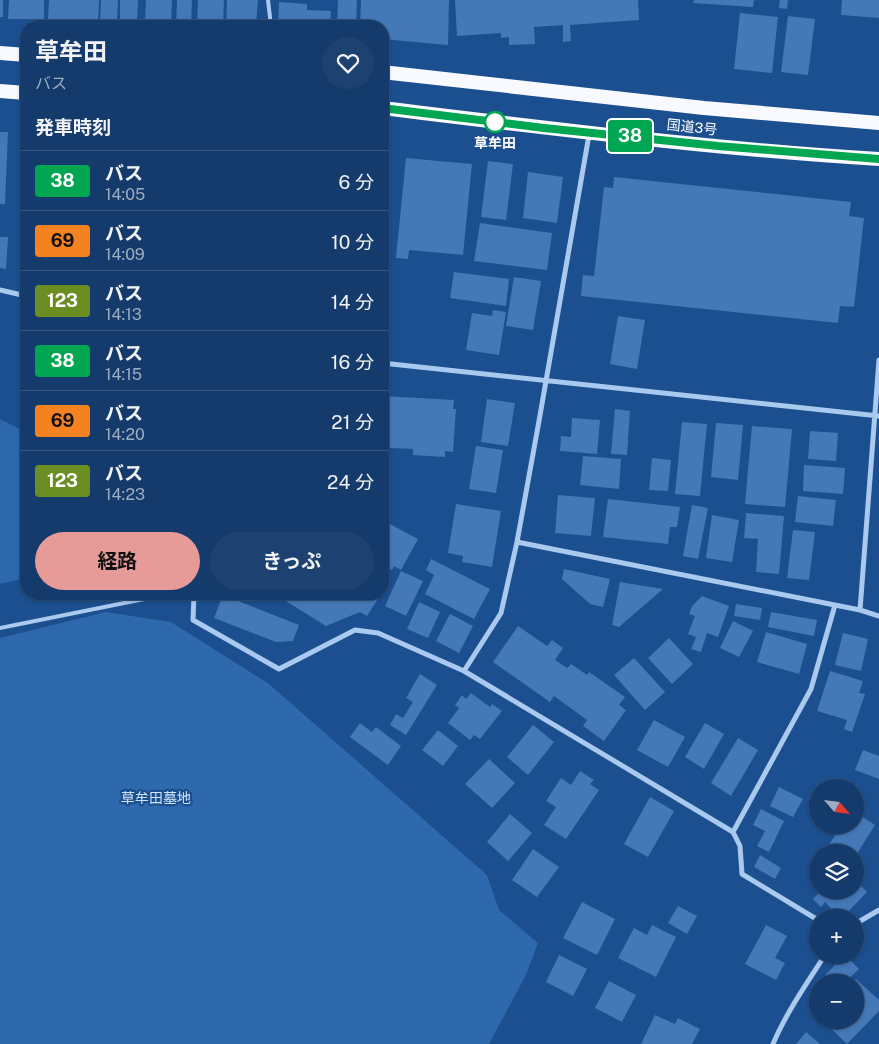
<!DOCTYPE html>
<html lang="ja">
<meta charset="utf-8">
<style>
body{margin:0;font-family:"Public Sans","Noto Sans JP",sans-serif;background:#1d4271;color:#f1f3f6;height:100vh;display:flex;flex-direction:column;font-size:19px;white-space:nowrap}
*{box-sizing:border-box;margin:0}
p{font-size:16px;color:#9dadc1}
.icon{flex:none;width:28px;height:28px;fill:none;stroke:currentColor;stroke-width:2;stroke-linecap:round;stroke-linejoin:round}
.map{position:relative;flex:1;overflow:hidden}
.side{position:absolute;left:20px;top:20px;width:369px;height:580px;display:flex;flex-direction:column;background:#143b6b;border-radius:20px;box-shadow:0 1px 4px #0004,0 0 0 1px #33557e}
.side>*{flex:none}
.badge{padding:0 10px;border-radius:4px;font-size:18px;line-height:32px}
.needle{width:32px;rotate:118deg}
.controls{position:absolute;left:809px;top:779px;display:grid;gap:10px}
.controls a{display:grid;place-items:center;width:55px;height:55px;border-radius:50%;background:#143b6b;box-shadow:0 1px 4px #0004,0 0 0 1px #33557e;font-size:25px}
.map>.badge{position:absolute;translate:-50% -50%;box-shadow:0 0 0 2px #fff}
h2{padding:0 15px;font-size:19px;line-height:45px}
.round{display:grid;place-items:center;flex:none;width:52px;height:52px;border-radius:26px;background:#1d4271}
.overview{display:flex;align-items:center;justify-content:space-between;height:85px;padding:0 15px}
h1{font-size:24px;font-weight:700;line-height:38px}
.action{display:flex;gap:10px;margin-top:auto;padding:10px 15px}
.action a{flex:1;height:58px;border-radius:30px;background:#e69b98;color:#111;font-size:20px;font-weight:700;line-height:58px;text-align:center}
.action a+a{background:#1d4271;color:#f1f3f6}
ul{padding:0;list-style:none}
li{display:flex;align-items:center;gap:15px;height:60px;padding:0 15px;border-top:1px solid #33557e}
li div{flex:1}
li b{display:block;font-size:19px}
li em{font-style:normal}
li .badge{min-width:55px;font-weight:700;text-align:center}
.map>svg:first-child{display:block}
</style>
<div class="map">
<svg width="879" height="1044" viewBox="0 0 879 1044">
<rect width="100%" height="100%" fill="#1b4f8f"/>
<path fill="#2e69ad" d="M0,419l26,13v146l-26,6z
M106,612l65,10 98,62 218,191 12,35 39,33 -12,32 -37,69h-489v-406z"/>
<path fill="#4478b7" d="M0,0h3v17h-3z
M9,0h35v19h-36z
M49,0h50l-1,21 -50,-2z
M101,0h17l-1,22h-17z
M120,0h18l-1,23 -17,-1z
M146,0h26l-1,24 -26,-1z
M177,0h15l-1,26h-15z
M198,0h26l-1,26 -26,-1z
M227,0h31l-2,26h-30z
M338,0h19l-1,26h-19z
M361,0h88l-1,45 -66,-6v-13h-22z
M455,0h183l1,20 -69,5 1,16 -8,1v-17l-29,2 1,17 -26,1v-8l-8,1v-5l-44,3z
M694,0h60l-1,7 -60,-4z
M780,0h8l-1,9 -8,-1z
M842,0h37v18l-38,-3z
M279,2l28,2v6l24,1 -1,15h-52z
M740,13l38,4 -6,56 -38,-4z
M788,16l27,3 -7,56 -27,-3z
M0,132h8l-3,72h-5z
M406,158l66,6 -9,91 -54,-5 -1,9 -12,-1z
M488,161l25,3 -7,56 -25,-3z
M528,172l35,5 -6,46 -34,-5z
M614,177l237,25 -2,14 15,2 -10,89 -14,-1 -2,17 -257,-27 2,-21 11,1 10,-89 9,1z
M480,223l72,10 -5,37 -73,-9z
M0,237h8l-2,32 -6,-1z
M454,272l55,7 -3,27 -56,-8z
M514,277l27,4 -8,49 -27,-4z
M493,310l13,2 -7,43 -33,-5 6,-37 20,3z
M618,316l27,4 -8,49 -27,-5z
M382,396l72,4 -1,9h3l-3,43 -8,-1v6l-32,-2v-6l-24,-1 -1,17 -6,-1z
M487,399l28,4 -7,43 -27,-4z
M615,409l15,2 -3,44 -16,-1z
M572,418l28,2 -3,34 -37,-3 1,-15 10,1z
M682,422l25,2 -7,72 -25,-2z
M716,423l27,2 -5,55 -27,-3z
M752,426l40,3 -7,78 -40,-3z
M810,431l28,2 -2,28 -28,-2z
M476,446l27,4 -7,43 -27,-4z
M583,456l38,3 -2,30 -39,-4z
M652,458l19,2 -3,31 -19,-1z
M804,465l41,3 -2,26 -40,-3z
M558,495l37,3 -4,38 -36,-3z
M798,496l38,4 -3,26 -38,-4z
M608,499l72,8 -3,20h-7l-2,17 -65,-7z
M456,504l45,7 -9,56 -30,-5 1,-6 -15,-3z
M692,505l16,3 -10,51 -15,-3z
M746,513l38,3 -5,58 -23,-2 2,-33 -14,-1z
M712,515l27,5 -7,42 -26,-4z
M386,522l32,17 -17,31 -7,-4 -2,4 -10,-6v-38z
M793,530l22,2 -6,48 -22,-2z
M431,559l59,30 -16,30 -49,-25 9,-19 -8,-5z
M564,569l46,10 -7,28 -13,-3 -28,-25z
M401,571l22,10 -17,35 -21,-10z
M620,582l43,7 -44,38 -7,-2z
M283,594h98l-14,22 -7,-4 -34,14 -45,-28z
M223,595l76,30 -6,16 -17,1 -62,-24z
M702,596l27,10 -11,31 -11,-4 -6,19 -10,-3 5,-12 -8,-3 7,-18 -6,-2 3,-8z
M419,602l21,10 -12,26 -21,-9z
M736,604l26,4 -2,12 -26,-4z
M771,612l46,8 -3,16 -46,-9z
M450,614l23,12 -14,27 -23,-12z
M733,621l20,10 -14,26 -19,-9z
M518,626l29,20 5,-6 11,8 -8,12 12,8 4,-4 16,11 2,-3 36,25 -6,8 7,5 -22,31 -21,-15 4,-6 -33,-24 -4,6 -57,-40z
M766,632l41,12 -8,30 -42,-12z
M843,633l25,6 -7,32 -26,-6z
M669,638l24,26 -21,20 -24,-26z
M634,658l31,34 -20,18 -31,-35z
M830,671l33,10 -4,12 6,1 -13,38 -8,-3 3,-9 -30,-9z
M420,674l17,11 -31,50 -16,-10 6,-11 7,4 10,-16 -7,-4z
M471,693l19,14 2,-3 10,7 -22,28 -6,-4 -4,5 -22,-17 11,-15 -4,-3 7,-10 4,4z
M654,720l31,17 -17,30 -31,-17z
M360,723l12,9 4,-5 25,19 -13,19 -38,-28z
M705,723l19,11 -20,35 -19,-12z
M533,725l21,17 -26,33 -21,-18z
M438,730l20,16 -15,20 -21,-16z
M738,738l20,12 -27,46 -20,-13z
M863,750l16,6v23l-24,-9z
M489,759l26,24 -23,25 -27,-24z
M580,771l14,9 -4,4 9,6 -33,49 -22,-14 12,-18 -10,-6 15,-23 10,7z
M779,787l24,12 -10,18 -23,-11z
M650,797l24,14 -26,46 -24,-13z
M761,809l23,12 -15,31 -12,-6 8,-15 -12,-6z
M855,812l20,13 -20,32v-5h-31l18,-27h13z
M510,814l22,19 -24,28 -21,-19z
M533,849l26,18 -22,30 -25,-17z
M760,855l21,13 -6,11 -21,-12z
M855,880l12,12 -25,26h-2l-15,-16 -4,5 -8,-8 9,-9h33z
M582,902l33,17 -18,36 -34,-17z
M678,906l19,10 -10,18 -19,-11z
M652,925l24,12 -20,40 -38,-19 16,-30 13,7z
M766,925l21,11 -12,22 10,5 -9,17 -31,-16z
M559,955l28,14 -14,27 -27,-14z
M845,955l14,14 -14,13h-12l-8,-7z
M856,979l23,21v11l-32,33 -25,-24h33v-38h-2z
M609,981l27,14 -14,27 -27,-14z
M655,1015l20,9 3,-6 22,11 -8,15h-51z
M806,1032l14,12h-24z"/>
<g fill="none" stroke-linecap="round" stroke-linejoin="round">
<path stroke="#a9c9ee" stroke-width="4" d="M268,0l3,26
M0,628l154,-31 7,-3"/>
<path stroke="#a9c9ee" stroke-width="5" d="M0,290l26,6
M382,363l497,53
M517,542l343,68 19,6
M194,594l-1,26 86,49 76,-39 23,3 86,38 269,161 7,14 2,28 76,46
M860,610l19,-250
M464,671l37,-58 16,-71 22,-121 50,-286
M733,832l78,-143 24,-84
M855,924l24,-14
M773,1044c13,-31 34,-61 52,-89"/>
<path stroke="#f8faff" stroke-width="14" d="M0,53l26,2
M382,72l322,36 175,15
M0,91l26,2
M382,108c165,20 331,41 497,51"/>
</g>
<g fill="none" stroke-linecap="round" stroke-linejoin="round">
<g stroke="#fff" stroke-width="11">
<path id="line" d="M382,108l162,20 174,18 161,13"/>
</g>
<use href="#line" stroke="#00a651" stroke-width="8"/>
</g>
<circle fill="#fff" stroke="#00a651" stroke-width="2.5" cx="495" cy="122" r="10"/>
<g text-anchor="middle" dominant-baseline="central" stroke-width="4.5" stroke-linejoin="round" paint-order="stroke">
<g font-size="14" fill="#fff" stroke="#1b4f8f">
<text transform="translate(692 127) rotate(6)">国道3号</text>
</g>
<g font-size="14" font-weight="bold" fill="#fff" stroke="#1b4f8f">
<text x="495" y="143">草牟田</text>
</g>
<g font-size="14" fill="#cfe3fa" stroke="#1b4f8f">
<text x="156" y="798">草牟田墓地</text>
</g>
</g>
</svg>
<div class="controls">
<a><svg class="needle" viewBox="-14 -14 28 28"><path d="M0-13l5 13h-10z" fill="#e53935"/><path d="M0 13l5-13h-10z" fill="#9dadc1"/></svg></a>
<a><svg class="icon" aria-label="layers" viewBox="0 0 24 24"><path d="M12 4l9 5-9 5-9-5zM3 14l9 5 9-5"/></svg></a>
<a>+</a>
<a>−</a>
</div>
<b class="badge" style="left:630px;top:136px;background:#00a651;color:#fff">38</b>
<section class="side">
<div class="overview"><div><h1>草牟田</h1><p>バス</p></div><a class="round"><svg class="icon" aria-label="heart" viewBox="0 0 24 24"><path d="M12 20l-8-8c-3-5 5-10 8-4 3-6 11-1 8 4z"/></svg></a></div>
<h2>発車時刻</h2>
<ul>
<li><span class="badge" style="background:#00a651;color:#fff">38</span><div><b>バス</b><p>14:05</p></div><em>6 分</em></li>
<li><span class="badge" style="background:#f58220;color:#111">69</span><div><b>バス</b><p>14:09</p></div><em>10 分</em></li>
<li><span class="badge" style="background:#6b8e23;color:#fff">123</span><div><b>バス</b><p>14:13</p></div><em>14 分</em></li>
<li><span class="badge" style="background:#00a651;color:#fff">38</span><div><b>バス</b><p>14:15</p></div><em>16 分</em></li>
<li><span class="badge" style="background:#f58220;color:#111">69</span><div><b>バス</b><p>14:20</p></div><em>21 分</em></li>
<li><span class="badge" style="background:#6b8e23;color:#fff">123</span><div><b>バス</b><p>14:23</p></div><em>24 分</em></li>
</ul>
<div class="action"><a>経路</a><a>きっぷ</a></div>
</section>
</div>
